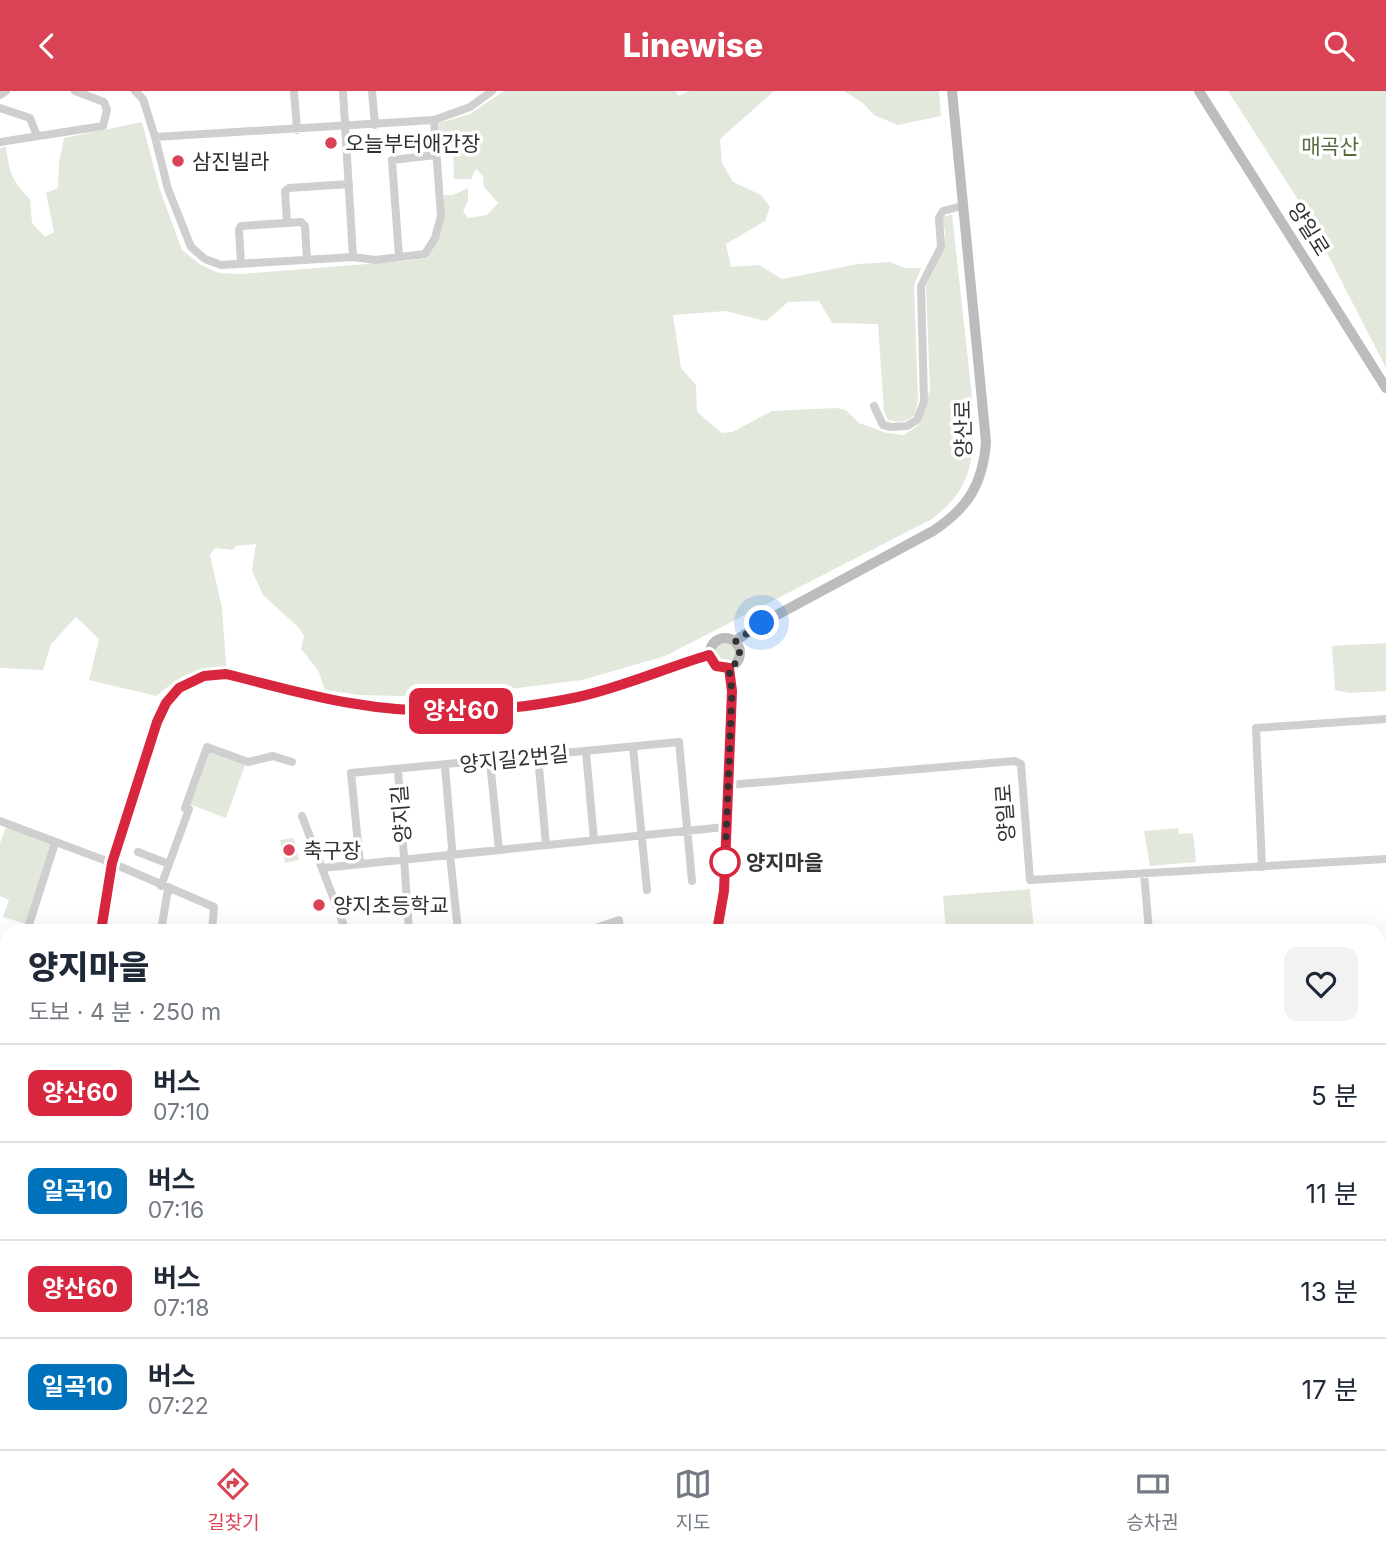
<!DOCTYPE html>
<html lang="ko">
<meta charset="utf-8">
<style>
body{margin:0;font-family:Inter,"Noto Sans KR",sans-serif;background:#f2f2f3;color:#1f2937;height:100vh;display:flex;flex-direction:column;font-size:26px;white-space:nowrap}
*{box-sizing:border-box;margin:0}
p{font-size:23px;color:#747a83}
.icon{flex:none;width:38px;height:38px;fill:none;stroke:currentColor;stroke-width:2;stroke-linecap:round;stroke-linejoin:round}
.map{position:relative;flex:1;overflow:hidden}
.side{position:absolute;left:0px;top:833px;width:1386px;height:525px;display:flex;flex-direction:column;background:#fff;border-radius:21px 21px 0 0;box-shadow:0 7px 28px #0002}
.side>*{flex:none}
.badge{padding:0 14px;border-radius:10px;font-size:24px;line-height:46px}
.you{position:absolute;width:35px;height:35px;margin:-18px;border:5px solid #fff;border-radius:50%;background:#1a73e8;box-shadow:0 0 0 10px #1a73e833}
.map>.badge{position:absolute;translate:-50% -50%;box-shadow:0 0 0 4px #fff}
.round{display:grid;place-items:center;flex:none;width:74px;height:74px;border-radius:14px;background:#f2f2f3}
.overview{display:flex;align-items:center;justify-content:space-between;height:119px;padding:0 28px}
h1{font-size:33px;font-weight:800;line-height:52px}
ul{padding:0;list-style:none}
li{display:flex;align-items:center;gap:21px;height:98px;padding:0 28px;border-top:2px solid #e0e1e3}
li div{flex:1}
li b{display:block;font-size:26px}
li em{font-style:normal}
li .badge{min-width:77px;font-weight:700;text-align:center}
header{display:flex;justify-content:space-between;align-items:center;height:91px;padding:0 28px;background:#da4356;color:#fff;font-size:32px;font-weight:800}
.menu{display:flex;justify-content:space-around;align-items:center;height:98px;border-top:2px solid #e0e1e3;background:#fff;font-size:19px;color:#747a83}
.menu a{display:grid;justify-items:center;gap:4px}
.menu .active{color:#da4356}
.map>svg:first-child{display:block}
</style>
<header><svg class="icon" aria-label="back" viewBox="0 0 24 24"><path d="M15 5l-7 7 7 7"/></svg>Linewise<svg class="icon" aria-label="search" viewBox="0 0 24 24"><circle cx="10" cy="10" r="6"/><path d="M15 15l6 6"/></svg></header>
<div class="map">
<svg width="1386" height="1358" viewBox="0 0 1386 1358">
<rect width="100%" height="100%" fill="#fff"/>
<path fill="#e3e8dc" d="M504,0h172l2,5 11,-5h85l-54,48 2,24 11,19 28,13 9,12 -5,14 -39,23 5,23 28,-2 23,14 76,-15 32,-2 15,6h16l-7,18 4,113 -3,16c-9,7 -15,8 -27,5l-4,-9 -6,-87 -46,-1 -13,-22 -31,1 -22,19 -40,-10 -53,4 8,53 15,17 1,27 25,21 10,-1 40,-21 64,-3 10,2 13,13 28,10 17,2 16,-11 10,-35 -4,-103 18,-36 1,-18 -3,-14 10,-4 21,192c1,49 2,81 -41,113l-267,137 -83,24 -136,17 -87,-2 -34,-5 -7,-20 -17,-21 3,-13 -5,-8 -36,-33 -11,-24 4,-27 -20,2 -3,4 -18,-2 -5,7 12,53 4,57 3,4c-37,-2 -45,5 -73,27l-67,-16 10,-41 -23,-22 -25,27 -8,26 -43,-2v-520l6,-1c3,24 6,35 24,52l2,24 13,14 9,-5 -8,-39 12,-5 1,-25 5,-25 78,-16 18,68 22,60 19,15 18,8 22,1 164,-13 22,-3c14,-21 18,-38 17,-63h9l15,-7v13l-5,10 5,7 19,-3 11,-12 -14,-16 -1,-11 -7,-7 -5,10h-17l-1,-32 -13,-4 -1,-20 31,-9z
M844,0h95l2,25 -43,9 -24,-10 -11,-12z
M1228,0h158v277l-80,-156z
M713 563a11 11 0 1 1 22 0a11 11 0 1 1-22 0Z
M1386,552v48l-36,2 -15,-3 -3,-44z
M208,661l37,13 -19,53 -37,-14z
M8,736l44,16 -26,81 -23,-7 6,-17 -9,-4v-53l5,-14z
M1178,737l1,6 14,-1 3,29 -46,4 -6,-35z
M294,747l5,22 -14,3 -5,-23z
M1030,798l4,42h-88l-3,-35z
M985,1351h64l1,7h-64z
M1121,1351h59l-14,7h-41z"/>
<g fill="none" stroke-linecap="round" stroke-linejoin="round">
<path stroke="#cfcfcf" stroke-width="8" d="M135,0l8,8 12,38 279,-17 36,-13 22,-16
M294,0l3,39
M343,0l10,166
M372,0l3,34
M0,4l6,-4
M0,17l30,10 7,18
M155,46l13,52 23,58 14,12 16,6 132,-8 22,3 50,-6 10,-16 6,-22 -7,-96
M0,51l103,-16 4,-16 -3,-8 -29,-11
M287,132l-2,-32 4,-3 60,-4
M399,166l-7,-97 44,-5
M241,173l-2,-34 2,-4 60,-4 4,4 2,34
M874,315l9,19 8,2 16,-1 10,-6 7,-18 -3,-116 20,-39 -2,-29 4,-7 19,-5
M633,656l14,143
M586,661l8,88
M538,665l8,89
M490,671l9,88
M445,675l7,82 -2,7 8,76
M398,679l11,161
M728,694l287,-24 6,3 9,116 356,-21
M302,725l44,115
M0,730l112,42 102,44 -2,24
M138,761l31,12
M360,773l-9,-91 328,-31 13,139
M1262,776l-6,-139 130,-9
M322,777l403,-41
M1144,782l5,58
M161,795l28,-77 -4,-1 22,-61 41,15 25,-6 19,6
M27,840l28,-88
M161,840l7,-42
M587,840l32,-11 1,11
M0,883l7,2
M0,994l7,2
M0,1148l7,-70
M259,1351l30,4
M399,1351l1,7
M439,1351v7
M484,1351l1,7
M1190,1351l1,7
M1240,1351l18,7
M107,1358l1,-7
M164,1358l1,-7"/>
<path stroke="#bcbcbc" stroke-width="10" d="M1199,0l187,297
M710 562a15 15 0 1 1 30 0a15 15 0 1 1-30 0Z
M735,550l27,-18 171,-92c35,-23 50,-47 53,-89l-34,-351
M101,840l11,-68 45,-142 9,-18 13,-15 25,-12 22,-2c41,10 82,22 124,29 75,13 153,10 228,-6 45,-10 87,-29 131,-42
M717,840l7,-40 7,-200 -2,-23
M0,941l7,3
M1379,1252l7,-4
M1379,1263l7,-4
M534,1351l1,7
M46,1358l1,-7
M1199,1358l11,-7
M1216,1358l10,-7"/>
</g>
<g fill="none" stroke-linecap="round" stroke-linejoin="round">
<g stroke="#fff" stroke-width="16">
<path id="line" d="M101,840l11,-68 45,-141 9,-19 13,-15 25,-12 22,-2c41,10 82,22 124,29 75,13 153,10 228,-6 45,-10 87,-29 131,-42l7,11 13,2 3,23 -8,200 -7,40"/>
</g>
<use href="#line" stroke="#d7263d" stroke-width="10"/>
<path stroke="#323232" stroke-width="7" stroke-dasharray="0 12.6" d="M725,771l7,-171 -3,-23c11,-6 14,-16 6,-26l27,-19"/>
</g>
<g fill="#da4356" stroke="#fff" stroke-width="2.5">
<circle cx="331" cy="52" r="7"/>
<circle cx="178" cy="70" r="7"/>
<circle cx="289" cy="759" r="7"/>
<circle cx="319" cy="814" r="7"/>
</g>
<circle fill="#fff" stroke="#d7263d" stroke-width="3.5" cx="725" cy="771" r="14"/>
<g text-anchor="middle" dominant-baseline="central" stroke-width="7" stroke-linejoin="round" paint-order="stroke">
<g font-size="21" fill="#323232" stroke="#fff" text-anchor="start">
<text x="345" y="52">오늘부터애간장</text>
<text x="192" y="70">삼진빌라</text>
<text x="303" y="759">축구장</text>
<text x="333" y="814">양지초등학교</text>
</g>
<g font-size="21" fill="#576c41" stroke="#fff">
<text x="1330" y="55">매곡산</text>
</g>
<g font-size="21" fill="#323232" stroke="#fff">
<text transform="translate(1309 138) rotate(58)">양일로</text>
<text transform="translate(963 338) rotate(-91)">양산로</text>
<text transform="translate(514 668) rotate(-6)">양지길2번길</text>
<text transform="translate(1005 722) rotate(-94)">양일로</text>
<text transform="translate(401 723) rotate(-94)">양지길</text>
</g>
<g font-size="21" font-weight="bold" fill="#323232" stroke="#fff" text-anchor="start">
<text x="746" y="771">양지마을</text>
</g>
</g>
</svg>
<div class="you" style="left:762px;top:532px"></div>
<b class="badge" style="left:461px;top:620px;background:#d7263d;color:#fff">양산60</b>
<section class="side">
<div class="overview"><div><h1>양지마을</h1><p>도보 · 4 분 · 250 m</p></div><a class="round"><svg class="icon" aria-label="heart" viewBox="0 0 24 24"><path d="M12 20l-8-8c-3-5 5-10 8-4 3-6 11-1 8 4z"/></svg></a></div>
<ul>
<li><span class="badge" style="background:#d7263d;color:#fff">양산60</span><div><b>버스</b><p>07:10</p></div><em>5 분</em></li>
<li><span class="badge" style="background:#0072bc;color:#fff">일곡10</span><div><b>버스</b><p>07:16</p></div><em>11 분</em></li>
<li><span class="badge" style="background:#d7263d;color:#fff">양산60</span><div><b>버스</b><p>07:18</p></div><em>13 분</em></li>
<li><span class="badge" style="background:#0072bc;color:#fff">일곡10</span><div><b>버스</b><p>07:22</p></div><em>17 분</em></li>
</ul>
</section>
</div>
<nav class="menu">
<a class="active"><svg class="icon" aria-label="directions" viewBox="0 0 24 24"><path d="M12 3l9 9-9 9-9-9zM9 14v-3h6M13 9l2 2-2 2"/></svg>길찾기</a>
<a><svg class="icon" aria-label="map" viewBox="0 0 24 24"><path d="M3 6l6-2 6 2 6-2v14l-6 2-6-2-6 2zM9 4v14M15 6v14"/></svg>지도</a>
<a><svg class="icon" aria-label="tickets" viewBox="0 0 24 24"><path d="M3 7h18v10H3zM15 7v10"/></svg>승차권</a>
</nav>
